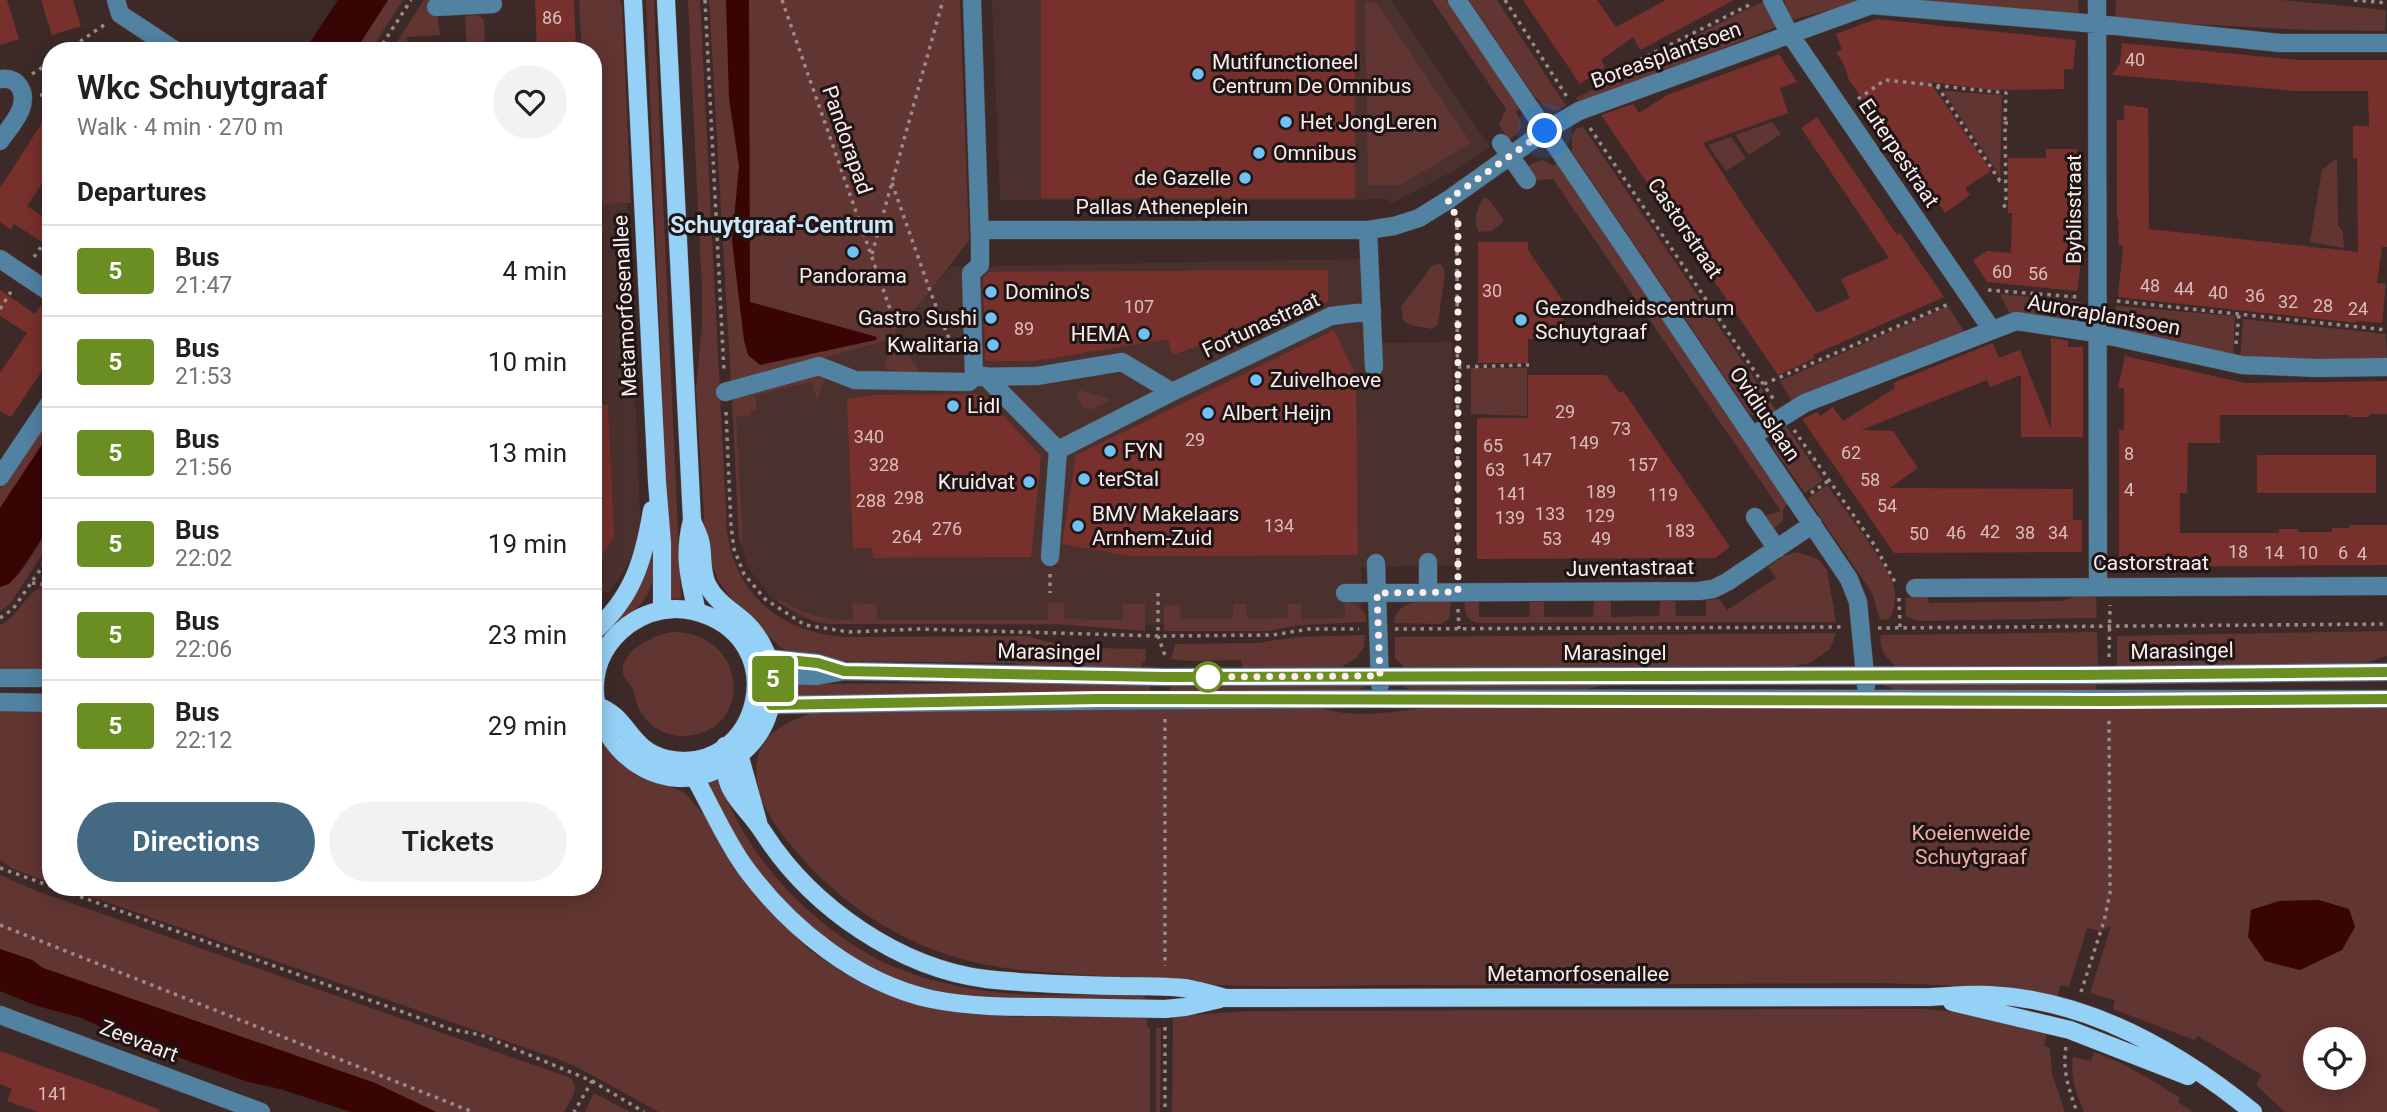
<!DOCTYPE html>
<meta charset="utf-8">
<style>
body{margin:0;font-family:Roboto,sans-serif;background:#f2f2f2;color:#202124;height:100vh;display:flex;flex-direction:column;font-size:26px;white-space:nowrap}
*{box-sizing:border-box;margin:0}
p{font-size:23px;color:#757577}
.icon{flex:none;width:38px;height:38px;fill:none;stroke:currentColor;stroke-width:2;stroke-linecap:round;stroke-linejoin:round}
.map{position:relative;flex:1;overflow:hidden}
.side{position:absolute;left:42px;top:42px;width:560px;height:854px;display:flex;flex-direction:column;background:#fff;border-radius:28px;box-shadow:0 4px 18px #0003}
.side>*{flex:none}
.badge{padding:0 14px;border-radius:5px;font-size:24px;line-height:46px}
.tools{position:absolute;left:2303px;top:1027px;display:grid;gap:14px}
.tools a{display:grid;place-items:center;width:63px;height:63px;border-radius:50%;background:#fff;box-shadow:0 4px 18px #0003;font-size:35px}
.you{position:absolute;width:35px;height:35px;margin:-18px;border:5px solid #fff;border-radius:50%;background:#1a73e8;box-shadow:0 0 0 10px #1a73e833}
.map>.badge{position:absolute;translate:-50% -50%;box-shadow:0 0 0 4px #fff}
h2{padding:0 35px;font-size:26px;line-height:63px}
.round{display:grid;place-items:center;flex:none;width:74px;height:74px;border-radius:37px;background:#f2f2f2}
.summary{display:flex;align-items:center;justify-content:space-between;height:119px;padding:0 35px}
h1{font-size:33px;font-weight:600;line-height:52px}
.cta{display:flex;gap:14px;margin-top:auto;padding:14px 35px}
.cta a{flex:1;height:80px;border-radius:42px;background:#446982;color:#fff;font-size:28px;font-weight:600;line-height:80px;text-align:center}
.cta a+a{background:#f2f2f2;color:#202124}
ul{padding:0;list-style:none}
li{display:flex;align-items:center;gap:21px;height:91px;padding:0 35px;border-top:2px solid #e0e0e0}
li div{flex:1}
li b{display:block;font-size:26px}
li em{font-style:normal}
li .badge{min-width:77px;font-weight:700;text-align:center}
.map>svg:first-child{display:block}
</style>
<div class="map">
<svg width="2387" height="1112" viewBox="0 0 2387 1112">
<rect width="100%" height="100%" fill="#3d2a28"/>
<path fill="#4b312e" d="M992,0h399l99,147 -35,23 -62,33 -10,-5 -25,2h-358z
M627,194l14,348 -31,50 -17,1v-398z
M1366,259l5,84 81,-1 3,223 -94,2 1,55 -221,3 -315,-1 -26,-7 -29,-20 -22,-28 -10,-29 -8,-156 157,-44 63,-73z"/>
<path fill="#613531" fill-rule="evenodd" d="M388,0h15l-33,51h-15z
M424,0h11l5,35 -33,2v14h-16z
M579,0h40l3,5 9,198 -38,1v-29h5l-3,-44 -2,-1v-79h-11z
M646,0h8l27,598 -10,1z
M688,0h12l27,531c9,65 54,101 118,106l183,-1c37,13 79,12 118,13l-1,13 -3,1 -1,9 -101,-4 -26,-5 -172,-2 -32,-3 -29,-10 -50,-50 -12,-16 -9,-22 -5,-29 -9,-142 6,-63v-36z
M709,0h251l9,240 -37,49 -44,51 -157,44z
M1432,0h14l74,109 -4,3c9,13 6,20 -7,28l-10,-15 7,-16z
M1469,0h28l69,106 -11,5 -9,-4 -12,-11z
M1765,0l14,26 -198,78 -5,-6z
M1784,0h83l-75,20z
M1875,0h203l1,15z
M2116,0h165l105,10 -1,21 -78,-1 -192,-10z
M1365,2l12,1 94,140 -71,42h-32z
M478,15l6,5 1,26 -3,4 -15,1 -2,-35z
M1943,91l59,4 -2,81z
M1772,122l9,12 -32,21 -14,-20z
M1583,127l195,286c-11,6 -18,7 -29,0l-177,-261v-17l5,-7z
M1731,137l15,21 -20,13 -18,-26z
M2337,158l1,67 5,7 1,16 -34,-6 12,-72z
M1542,160l11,6 4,-3 232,341 -6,4v12l-10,9 -10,-13 18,-5 -228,-332 -16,1 -10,-14z
M1484,198l4,1 14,18 1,5 -11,9 -13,1c-7,-9 -2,-25 5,-34z
M1437,264l5,1 3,8 -7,51 -6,5 -22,-4 -7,-5 -2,-13 31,-41z
M2000,294l81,8 -1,23 -70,-11z
M1948,306l18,28 -174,68 -12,-21z
M2116,306l119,10 -2,42 -116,-24z
M2243,319l143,15 1,27 -147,-2z
M896,349c9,2 20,14 23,22l-3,3 -31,-5c-1,-7 5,-17 11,-20z
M1471,368h56v48l-56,-2z
M818,373l7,5 -7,19h-2l-4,-15 -57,13 2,14 -6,2v4l-15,2 7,126 -4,-3 -7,-144z
M1079,390l29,8 2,2c-17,9 -29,18 -33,-7z
M51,414v17l-51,77v-18z
M1784,423l39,57 -18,13 -32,-45 1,-14z
M1827,485c14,20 63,82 67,102 2,9 1,24 -5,32l-9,1 -8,-27 -64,-94z
M51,524v17l-41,63 -10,8v-25c24,-9 38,-43 51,-63z
M653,544l3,27 -9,25 -8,10 -26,22 -20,22v-10z
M1797,552l21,7 9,11 9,52 -359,1c-11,-4 -13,-9 -12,-21h14v15h50l1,-15h14v15h49l1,-17h17v17l48,-1 1,-15h15l1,15h30v-16l13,-1 8,11 49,-32 -8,-11 16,-11z
M43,587h8v87h-51v-49c21,-10 25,-33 43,-38z
M2083,593l13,5 1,20 -180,3 -11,-5 -1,-18 22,-4 2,9 134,-2z
M780,599c23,16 45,21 73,21l-1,-17 24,1 1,16h171v-17h16v16l58,1 1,-16h22v27l-90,-7h-225l-17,-3 -35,-19z
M1451,602l-2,17 -8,5 -47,-1c3,-28 36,-20 57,-21z
M1345,603c12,0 22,7 21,19l-66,3 -33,6h-103v-26h16l1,14h52v-15h13l1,15 41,-1v-14h13l1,15 43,-1z
M2387,631v25l-29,10h-241v-30z
M674,632c74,1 81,100 11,104 -17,1 -36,-9 -45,-25 -4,-7 -5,-17 -9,-25 -3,-5 -8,-7 -8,-14 -2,-23 33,-38 51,-40z
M2097,632l1,37 -200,-1c-11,-10 -20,-17 -17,-33z
M1836,633l-6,16 -20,14 -34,6 -208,-2 -161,3 -12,-12v-21z
M1365,635l-1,12 -8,11 -18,11 -95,2 -2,-11 -49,1 -21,-2 4,-15 82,-1 41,-6z
M1367,681l-3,6 -9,5 -184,2 -1,-9z
M2096,681v11l-196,-1 -23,-8z
M1150,683v11l-368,2v-12z
M1600,683v3l-34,8 -146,1 -21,-11z
M2387,700v412h-102l-29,-27 6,-10 -64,-39 -4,4 -81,-31 2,-9 -25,-7 21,-67 -10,5 -14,-3 -18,59 -8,-2 -5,15 -89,-14 -88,-3c-167,1 -335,2 -503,2 -41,1 -82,2 -124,1 -50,-1 -100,-6 -149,-10 -44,-3 -88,-4 -130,-14 -74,-18 -136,-60 -183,-118 -15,-18 -30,-39 -33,-63 -6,-41 21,-56 55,-68l503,-7c36,14 78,6 116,1zM2315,1040h39v38h-39z
M51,710v173l-38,-14 -13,-9v-149z
M593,736l53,40 39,17 25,29 12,25 33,49 53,53 34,23 37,18 37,13 32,8 66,6 133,-1v11l3,1v84h-491l-80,-44 -24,-10 -492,-171h530z
M719,779c25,74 83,136 149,175 38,22 85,33 127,38 49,6 101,2 150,2v9c-32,0 -64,0 -96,0 -15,0 -32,1 -48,-1 -22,-2 -46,-5 -68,-10 -103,-28 -187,-111 -224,-210z
M0,875l37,16 534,187c9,12 -1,22 -7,34h-128l-61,-29 -332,-115 -11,-8 -32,-11z
M1876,1009h50l47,5 75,16 -4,16 6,2 2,26 13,38h-893l1,-96 77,-5z
M1156,1028h5l-1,84h-4z
M2094,1052c31,11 58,28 86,46l-2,4 15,10h-109c-8,-19 -14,-34 -11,-55l18,4z
M594,1093l36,19h-45z"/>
<path fill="#380404" d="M338,0h50l-33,51h-51z
M726,0h23l1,302 127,35 -1,3 -116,25 -12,-10 -4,-15 -12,-99 7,-75 -10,-68z
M51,431v93l-32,49 -10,11 -9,3v-79z
M2319,900l30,9 6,18 -13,23 -42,20 -35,-9 -17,-24 3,-27 28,-9z
M0,949l32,11 11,8 332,115 61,29h-85l-71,-23 -32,-7 -127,-45 -39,-19 -45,-12 -37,-15z"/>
<path fill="#77302b" d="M0,0h7l12,39 -19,6z
M41,0h32l8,26 -29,9z
M535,0h39l2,51h-39z
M1041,0h314v198h-314z
M1523,0h74l19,27 50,-27h68l-94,50 -7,-13 -32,23 4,7 -25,17z
M1876,19l200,21 -3,30 -9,-1v20l-70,1 -64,-8 61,89 -26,17 5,7 -25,18 -74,-109 -3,2 -19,-26 -6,-17 -7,-11 6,-2 -6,-16z
M2122,43l176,17h89v187h-5l-5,36 9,1 -4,39 -27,-2 1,2 -238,-26 5,-52h-4l-1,-27h-1v-98h7v-15l24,3 1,121 209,23 -1,-94h-4v-32h16l-1,-35h-71l-185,-16 8,-12z
M1779,54l18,28 -17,6 8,25 -85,30 44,68 70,102 33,-15 -9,-19 48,-21 -88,-130 16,-11 80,118 3,-2 44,64 -131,58 2,3 -37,17 -177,-260 32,-11 6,9 28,-18z
M51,109v61l-24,36 24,16v26l-37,-24 -3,6 -11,-8v-34z
M2046,149h31v72l-4,39 8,1 -4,30 -90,-9 -14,-22 14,-9 24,2 1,-40h-4v-55h38z
M1478,242h50v8l35,51v38h-35v24h-50z
M1328,270v32l-156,53 -4,-16 -134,22h-49l-2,-83 6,-6z
M0,290l35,24 5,-8 11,7v44l-40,60 -11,-6v-38l27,-40 -27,-17z
M1334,330l22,45 2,180 -227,1 -69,-12 14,-89z
M2051,338l17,3v6h15v90h-62v-62l-31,12 -3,-7 -126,50 32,1 25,37 -28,20 183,1v31h9v32l-188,1 -92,-134 16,-7 2,4 13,-9 10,14 52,-33 -2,-5 100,-40 6,15 21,-8 31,79z
M2125,356l120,27 142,-2v33h-17l-1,3h-19v-2h-130v28h-32l-1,50h-7v40h99v-4h19v3h34v-4h18l-1,-3h38v40l-268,2v-137h5v-41l-6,-2z
M1528,375h78l13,18 4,-2 5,7 102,149 -15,11 -238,1v-141h51z
M983,394l58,62 -10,101 -158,1 -1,-10h-19l-6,-149 26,-4z
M593,405h15l6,132 -21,33z
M2257,455h119v38h-119z
M0,1051l109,39 51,20 -1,2h-121l-31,-11 5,-12 -12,-5z"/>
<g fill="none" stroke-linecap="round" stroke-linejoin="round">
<g stroke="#5b4947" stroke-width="19">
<path id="minor" d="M116,0l4,14 56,37
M972,0l8,240v25l-9,8 3,104
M1457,0l392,579 9,23 8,84
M1772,0l17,33 203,297
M2097,0l1,585
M436,7l57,-3
M0,79c8,-1 15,1 19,7 13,19 -9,40 -19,55
M1501,143l26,37
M980,230h388l26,-4 25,-8 29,-18 97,-69 34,-20 292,-106 226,19 183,19h107
M1368,230l6,137
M0,259l51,34
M985,376l73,74 -8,107
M725,392l94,-26 36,14 114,2 5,-5 63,-1 85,-14 50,30
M1752,436l53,-33 211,-82 80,12 146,32 75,3 70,-1
M1058,450l114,-58 159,-76 41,-5
M0,477l51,-76
M1755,517l22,32
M1428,562v30
M1376,563l4,122
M1915,588l472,-2
M1345,593l354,-2 14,-2 14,-7 86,-58
M768,658l50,5 23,7
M772,675l45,1 27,-5 321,6 944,-2 278,-3
M0,678h51
M0,702l51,1
M771,705c539,-10 1077,-5 1616,-6
M0,1015l261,97"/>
</g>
<g stroke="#5b4947" stroke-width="19">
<path id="major" d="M633,0l24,482 5,61v66
M666,0l26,520c-9,35 -3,57 5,92
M593,632c40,-34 51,-73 59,-122
M597,706c32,10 31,44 70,53 93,20 130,-123 26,-148 -23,-5 -45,0 -65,14 -91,69 24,217 120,122 34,-34 32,-91 -2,-124 -12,-11 -30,-21 -38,-37 -8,-14 -4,-31 -8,-46 -2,-7 -6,-14 -8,-20
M725,746c-3,52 16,51 40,89 47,72 134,133 221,144 44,5 89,6 134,7 21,0 43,0 64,2 13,2 27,6 41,10l705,-1c20,-1 40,-3 59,-2 98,4 189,56 264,117
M739,754l19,68
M695,778c17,30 31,64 52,92 44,59 111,113 184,129 39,8 78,8 117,8 39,1 78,1 117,2l20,-2 35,-8
M1952,1002l118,28 118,46"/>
</g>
<path stroke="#9a8a88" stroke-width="3.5" stroke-dasharray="3.5 5" stroke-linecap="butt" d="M705,0l19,372
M782,0l115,329
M1505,0l62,97
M2354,0l33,3
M66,51l38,-26
M378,51l33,-51
M32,74l19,-12
M1594,83l159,-80
M1937,86l63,95 6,1
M40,95l11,-1
M1858,99l27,-19 121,13 -1,30
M1590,128l184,272
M892,183l38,108 22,55
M2003,207l3,-2 -1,-82h7
M1457,218l1,356
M872,254l71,-254
M34,257l17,-24
M1988,290l90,7
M2117,301l270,29
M0,309l12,-19
M2236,344l3,-30
M1458,367l71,-2
M1764,384l187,-81
M726,412l5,114 3,23 10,25 21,25 40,26 44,7 70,-3 239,7 115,-1 36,-6h50
M1794,430l81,116 21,38
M1811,493l17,-12
M1050,574v19
M32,583l19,2
M1158,593v43l8,22
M1899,598l1,29
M1458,609l1,20
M0,618l13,-9 38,-55
M1878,628l509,-4
M1395,629l447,-2
M2109,657l1,-52
M1165,719v247
M0,868l403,144 47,17 31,6 111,46 -18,31
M0,925l473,187
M2081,992l23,-71 6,-28 -1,-176
M1165,1027v85
M2066,1047c-4,23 3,43 11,65
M592,1081l52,31"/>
<use href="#minor" stroke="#5182a2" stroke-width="18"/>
<use href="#major" stroke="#95d0f7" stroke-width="18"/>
</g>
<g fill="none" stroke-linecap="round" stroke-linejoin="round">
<g stroke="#fff" stroke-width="16">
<path id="line" d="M2387,672l-310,3 -912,2 -321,-6 -26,-8 -50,-5 4,17 -1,30 327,-6 1011,2 278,-2"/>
</g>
<use href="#line" stroke="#6b8e23" stroke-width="10"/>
<path stroke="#faedec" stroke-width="7" stroke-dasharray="0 12.6" d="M1208,677h-7l179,-1 -3,-83 81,-1v-372l-10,-20 97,-69"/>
</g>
<g fill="#71c1f5" stroke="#1e1514" stroke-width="2.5">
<circle cx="1198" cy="74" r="7"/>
<circle cx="1286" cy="122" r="7"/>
<circle cx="1259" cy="153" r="7"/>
<circle cx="1245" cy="178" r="7"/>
<circle cx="853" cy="252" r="7"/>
<circle cx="991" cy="292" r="7"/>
<circle cx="991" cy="318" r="7"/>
<circle cx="1521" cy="320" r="7"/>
<circle cx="1144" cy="334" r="7"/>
<circle cx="993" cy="345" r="7"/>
<circle cx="1256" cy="380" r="7"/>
<circle cx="953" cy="406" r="7"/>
<circle cx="1208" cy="413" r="7"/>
<circle cx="1110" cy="451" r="7"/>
<circle cx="1084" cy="479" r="7"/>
<circle cx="1029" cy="482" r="7"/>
<circle cx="1078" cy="526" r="7"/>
</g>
<circle fill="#fff" stroke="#6b8e23" stroke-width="3.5" cx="1208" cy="677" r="14"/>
<g text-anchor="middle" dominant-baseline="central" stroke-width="6" stroke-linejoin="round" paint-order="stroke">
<g font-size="18" fill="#d9bebc">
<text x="552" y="17">86</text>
<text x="2135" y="59">40</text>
<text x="2002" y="271">60</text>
<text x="2038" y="273">56</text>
<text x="2150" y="285">48</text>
<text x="2184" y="288">44</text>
<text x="1492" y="290">30</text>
<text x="2218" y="292">40</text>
<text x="2255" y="295">36</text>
<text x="2288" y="301">32</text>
<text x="2323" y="305">28</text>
<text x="1139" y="306">107</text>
<text x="2358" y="308">24</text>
<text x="1024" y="328">89</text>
<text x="1565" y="411">29</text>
<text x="1621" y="428">73</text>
<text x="869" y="436">340</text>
<text x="1195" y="439">29</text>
<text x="1584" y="442">149</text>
<text x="1493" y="445">65</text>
<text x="1851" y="452">62</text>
<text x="2129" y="453">8</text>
<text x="1537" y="459">147</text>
<text x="884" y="464">328</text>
<text x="1643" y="464">157</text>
<text x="1495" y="469">63</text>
<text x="1870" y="479">58</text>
<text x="2129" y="489">4</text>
<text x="1601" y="491">189</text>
<text x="1512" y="493">141</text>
<text x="1663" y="494">119</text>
<text x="909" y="497">298</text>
<text x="871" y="500">288</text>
<text x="1887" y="505">54</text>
<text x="1550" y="513">133</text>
<text x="1600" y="515">129</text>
<text x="1510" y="517">139</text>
<text x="1279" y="525">134</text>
<text x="947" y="528">276</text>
<text x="1680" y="530">183</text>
<text x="1990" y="531">42</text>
<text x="1956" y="532">46</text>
<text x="2025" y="532">38</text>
<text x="2058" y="532">34</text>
<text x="1919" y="533">50</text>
<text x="907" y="536">264</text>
<text x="1552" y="538">53</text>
<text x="1601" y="538">49</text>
<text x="2238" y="551">18</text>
<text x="2274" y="552">14</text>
<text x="2308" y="552">10</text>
<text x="2343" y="552">6</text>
<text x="2362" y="553">4</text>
<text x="53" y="1093">141</text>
</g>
<g font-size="21" fill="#faedec" stroke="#1e1514">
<text transform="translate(1666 55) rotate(-20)">Boreasplantsoen</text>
<text transform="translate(847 140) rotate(71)">Pandorapad</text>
<text transform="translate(1899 153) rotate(56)">Euterpestraat</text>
<text x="1162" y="207">Pallas Atheneplein</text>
<text transform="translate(2074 209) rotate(-90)">Byblisstraat</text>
<text transform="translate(1685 228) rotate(56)">Castorstraat</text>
<text transform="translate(625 306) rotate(-93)">Metamorfosenallee</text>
<text transform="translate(2104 315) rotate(10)">Auroraplantsoen</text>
<text transform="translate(1261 325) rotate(-25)">Fortunastraat</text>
<text transform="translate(1765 414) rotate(56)">Ovidiuslaan</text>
<text x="2151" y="563">Castorstraat</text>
<text transform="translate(1630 568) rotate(-1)">Juventastraat</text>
<text transform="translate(2182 651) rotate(-1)">Marasingel</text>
<text transform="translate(1049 652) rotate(1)">Marasingel</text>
<text x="1615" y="653">Marasingel</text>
<text x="1578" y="974">Metamorfosenallee</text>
<text transform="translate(139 1041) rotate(21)">Zeevaart</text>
</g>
<g font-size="21" fill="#faedec" stroke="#1e1514" text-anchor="start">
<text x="1212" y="62">Mutifunctioneel<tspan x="1212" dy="24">Centrum De Omnibus</tspan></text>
<text x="1300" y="122">Het JongLeren</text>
<text x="1273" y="153">Omnibus</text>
<text x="1231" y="178" text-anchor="end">de Gazelle</text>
<text x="853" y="276" text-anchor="middle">Pandorama</text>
<text x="1005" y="292">Domino's</text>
<text x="1535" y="308">Gezondheidscentrum<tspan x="1535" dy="24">Schuytgraaf</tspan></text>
<text x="977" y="318" text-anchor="end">Gastro Sushi</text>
<text x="1130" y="334" text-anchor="end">HEMA</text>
<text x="979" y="345" text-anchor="end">Kwalitaria</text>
<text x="1270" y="380">Zuivelhoeve</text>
<text x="967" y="406">Lidl</text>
<text x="1222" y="413">Albert Heijn</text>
<text x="1124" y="451">FYN</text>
<text x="1098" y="479">terStal</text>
<text x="1015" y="482" text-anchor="end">Kruidvat</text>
<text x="1092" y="514">BMV Makelaars<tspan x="1092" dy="24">Arnhem-Zuid</tspan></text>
</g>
<g font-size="21" fill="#f1afa7" stroke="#1e1514">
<text x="1971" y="833">Koeienweide<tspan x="1971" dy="24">Schuytgraaf</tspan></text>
</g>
<g font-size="23" font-weight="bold" fill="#cbe7fb" stroke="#1e1514">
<text x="782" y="225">Schuytgraaf-Centrum</text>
</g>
</g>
</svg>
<div class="tools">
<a><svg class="icon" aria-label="locate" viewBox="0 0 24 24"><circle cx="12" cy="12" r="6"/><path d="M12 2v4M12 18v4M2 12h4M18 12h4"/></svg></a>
</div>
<div class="you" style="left:1545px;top:131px"></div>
<b class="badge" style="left:773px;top:679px;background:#6b8e23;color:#fff">5</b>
<section class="side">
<div class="summary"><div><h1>Wkc Schuytgraaf</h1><p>Walk · 4 min · 270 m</p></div><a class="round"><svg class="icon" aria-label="heart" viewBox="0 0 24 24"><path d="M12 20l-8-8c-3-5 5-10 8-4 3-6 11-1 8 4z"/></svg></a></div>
<h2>Departures</h2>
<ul>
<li><span class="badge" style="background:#6b8e23;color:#fff">5</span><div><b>Bus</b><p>21:47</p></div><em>4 min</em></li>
<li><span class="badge" style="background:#6b8e23;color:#fff">5</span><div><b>Bus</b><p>21:53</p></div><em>10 min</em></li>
<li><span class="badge" style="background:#6b8e23;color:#fff">5</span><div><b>Bus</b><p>21:56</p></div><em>13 min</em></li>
<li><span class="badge" style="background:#6b8e23;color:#fff">5</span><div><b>Bus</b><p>22:02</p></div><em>19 min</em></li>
<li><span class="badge" style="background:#6b8e23;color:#fff">5</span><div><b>Bus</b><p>22:06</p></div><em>23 min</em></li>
<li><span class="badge" style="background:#6b8e23;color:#fff">5</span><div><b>Bus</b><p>22:12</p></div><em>29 min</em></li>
</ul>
<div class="cta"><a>Directions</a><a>Tickets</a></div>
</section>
</div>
